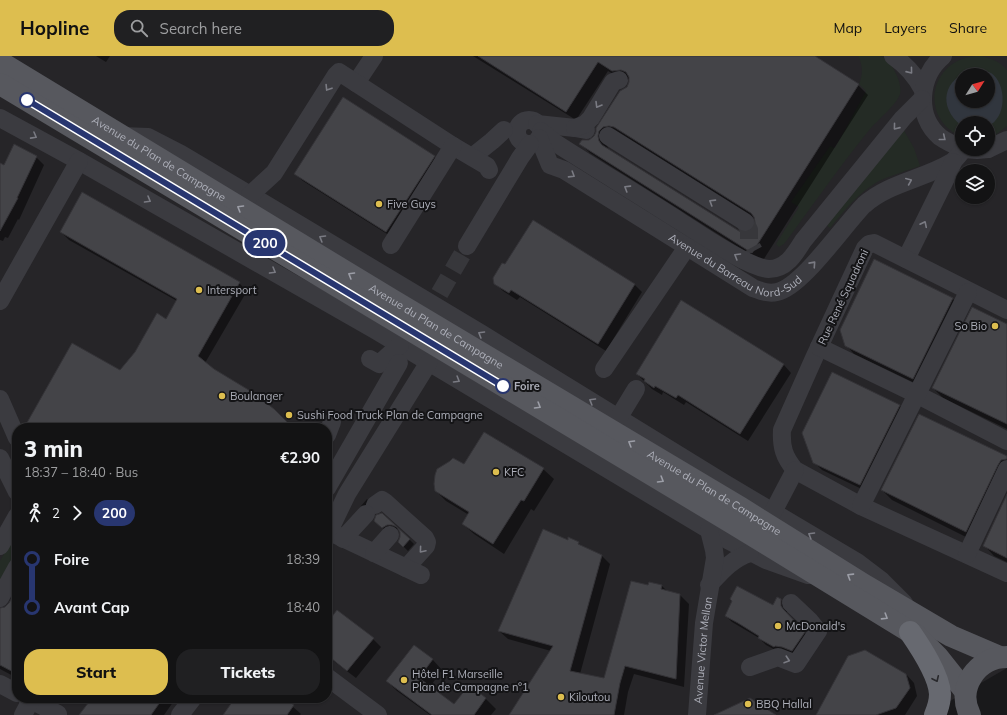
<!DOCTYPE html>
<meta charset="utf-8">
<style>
body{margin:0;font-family:Mulish,sans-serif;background:#202022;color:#f1f3f6;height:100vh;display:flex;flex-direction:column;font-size:15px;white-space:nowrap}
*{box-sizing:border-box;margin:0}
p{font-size:13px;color:#9d9ea0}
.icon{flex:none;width:22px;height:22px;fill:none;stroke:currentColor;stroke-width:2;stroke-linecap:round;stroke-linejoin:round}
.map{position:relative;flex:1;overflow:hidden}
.details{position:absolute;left:12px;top:367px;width:320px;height:280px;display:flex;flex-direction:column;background:#131314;border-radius:16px;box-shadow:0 1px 3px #0004,0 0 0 1px #323234}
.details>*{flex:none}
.badge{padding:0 8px;border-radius:13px;font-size:14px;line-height:26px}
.needle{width:26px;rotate:53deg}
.fabs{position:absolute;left:955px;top:12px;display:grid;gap:8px}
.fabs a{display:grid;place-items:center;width:40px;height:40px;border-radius:50%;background:#131314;box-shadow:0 1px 3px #0004,0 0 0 1px #323234;font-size:20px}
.map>.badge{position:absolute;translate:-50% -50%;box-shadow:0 0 0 2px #fff}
.legs{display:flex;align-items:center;gap:6px;height:44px;padding:0 12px;font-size:13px}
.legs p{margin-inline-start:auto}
.headline{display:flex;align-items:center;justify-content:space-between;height:68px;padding:0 12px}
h1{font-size:22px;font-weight:800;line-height:30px}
.cta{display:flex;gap:8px;margin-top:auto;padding:8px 12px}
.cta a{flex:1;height:46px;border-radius:16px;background:#ddbe4f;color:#111;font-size:16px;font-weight:800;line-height:46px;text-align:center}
.cta a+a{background:#202022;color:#f1f3f6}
ul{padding:0 12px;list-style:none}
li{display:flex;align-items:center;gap:14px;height:48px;font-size:15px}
li i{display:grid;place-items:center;width:6px;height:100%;margin:0 5px;background:currentColor}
li i::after{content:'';width:10px;height:10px;margin:-5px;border:3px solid;border-radius:50%;background:#131314}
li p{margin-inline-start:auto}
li:first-child i{background:linear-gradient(#0000 50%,currentColor 0)}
li:last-child i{background:linear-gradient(currentColor 50%,#0000 0)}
header{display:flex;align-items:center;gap:24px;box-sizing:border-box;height:56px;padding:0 20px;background:#ddbe4f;color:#111}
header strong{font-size:19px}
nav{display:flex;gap:22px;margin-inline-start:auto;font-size:14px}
.search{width:280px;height:36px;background:#202022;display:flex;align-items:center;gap:10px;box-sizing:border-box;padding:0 14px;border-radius:16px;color:#9d9ea0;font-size:15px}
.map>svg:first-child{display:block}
</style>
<header>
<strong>Hopline</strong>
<div class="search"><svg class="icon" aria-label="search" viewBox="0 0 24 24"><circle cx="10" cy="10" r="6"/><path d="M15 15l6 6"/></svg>Search here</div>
<nav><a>Map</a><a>Layers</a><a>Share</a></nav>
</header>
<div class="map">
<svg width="1007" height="659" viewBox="0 0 1007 659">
<rect width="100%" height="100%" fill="#19191b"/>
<path fill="#262528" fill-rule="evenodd" d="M0,0h1007v612l-81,47h-926zM962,19h26v26h-26zM962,67h26v26h-26zM962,115h26v26h-26zM17,372h310v270h-310z"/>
<path fill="#242b25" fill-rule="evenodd" d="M858,0c7,0 16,0 22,0 11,3 23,27 20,38 -3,10 -22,26 -30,35 -30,37 -57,76 -86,115l-5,3 -3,-3 23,-37 -8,-5 39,-56 5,2 31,-57 -7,-7c4,-9 4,-19 -1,-28z
M980,0c10,2 20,5 27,14v56l-13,10 -6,2v-15h-26v14c-45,-19 -32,-81 18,-81zM962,19h26v26h-26z
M902,71l12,21 6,18c-14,5 -28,9 -41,15 -20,11 -35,30 -49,47l-5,-4z
M17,474v24l-17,32v-25z"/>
<path fill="#31363e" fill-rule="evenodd" d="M973,14c6,0 12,0 18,3 16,11 16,45 -3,53v-3h-26v3c-25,-19 -19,-48 11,-56zM962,19h26v26h-26z"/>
<path fill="#0007" fill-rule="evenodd" d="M96,0h14l-4,6z
M473,0h339l46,29 10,10 -106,167 -172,-109 -9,-9 8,-3 6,-4 33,-50 2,-8 -7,1 -15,-9 -32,49zM624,80l132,83 -1,9 -5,4h-11l-131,-83 -1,-4z
M434,100l8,8 -47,75 -92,-58 -8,-7z
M36,101l8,8 -25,55 -1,-1 -10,19 -3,-1 -2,4 -3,-1v-67z
M533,165l102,64 7,7 -36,59 -86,-54 -3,3 -14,-9 -8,-8z
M61,176l178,51 8,8 -42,72 86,65h-266l95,-57 46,-51 11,-19 -108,-61z
M874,205l79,38 7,8 -39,79 -67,-32 -8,-9z
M681,246l103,63 7,8 -43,68 -62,-39 -2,3 -21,-13 -1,3 -10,-6 -15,-15z
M1007,269v104l-64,-31 -10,-10z
M899,349l8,8 -39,79 -46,-22 -8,-8z
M1007,402v18l-31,66 -84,-42 -10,-10z
M464,410l79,3 11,10 -20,32 -3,-2 -27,45 -30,-20 -11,-10 6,-9 -23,-14 -10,-10z
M1007,440v66l-13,-6 -10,-11z
M367,443l5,5 -7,7 -4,-5z
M381,458l17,15h-6l-4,3 -8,-6z
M409,483l5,5 -6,7 -9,-9z
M568,485l10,2 5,4 18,8 9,9 -30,110 25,5 45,-96 12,3 6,6 12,3 9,9 -5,83 -50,-13 -6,18 -4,23h-114l41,-64 -43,-12 -9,-8z
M17,535v87l-17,-9v-60l6,-1 4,-4z
M781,544l6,7v6l3,5 21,21 -13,18 -17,-4 -15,-8 -7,-7 -27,-16 -6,-6 47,-10z
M327,565l46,18 8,8 -25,31 -29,-22z
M414,590l19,14 9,10 -12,17 25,18 14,-19 17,13 10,10 -5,6h-61l-33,-24 -10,-10z
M906,618l8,9 3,13 -12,19h-88z
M93,642h83l-12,17h-83z
M236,642h47l18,16 -1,1h-77z"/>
<path fill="#444448" stroke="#343337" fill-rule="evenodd" d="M478,0h337l44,28 -107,169 -173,-109 3,-4h7l5,-4 2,-4v-4l24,-37 7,-4 2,-5v-5l-3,-5 -5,-2 -9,1 -14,-9 -32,50zM609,70l5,1 137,86 3,4 1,5 -1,6 -4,3 -5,1 -6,-1 -137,-86 -3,-4 -1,-5 1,-5 4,-4z
M343,41l92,59 -49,76 -92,-58z
M14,88l23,12 -20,42h1l-18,33v-68l4,2z
M82,136l158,90 -42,74 16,13 38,23 22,17 19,19h-269l48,-85 48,27 15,-18 22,-39 9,6 11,-20 -117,-67z
M533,164l102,64 -37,60 -87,-54 -2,3 -15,-9 -1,-6 9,-15 3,1z
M874,203l79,39 -40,81 -68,-33 -5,-16z
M681,244l103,64 -44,70 -62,-39 -2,3 -21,-12 -1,2 -10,-7 1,-2 -9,-5z
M972,251l35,17v100l-75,-36z
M832,316l68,33 -40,80 -47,-22 -11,-30z
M919,358l88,42v3l-6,1 -3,5 -32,67 -85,-42z
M484,376l60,36 -20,33 -3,-1 -28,44 -31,-20 7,-12 -34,-21 -1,-7 1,-9 2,-6 13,-8 3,-3 11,6z
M1007,438v64l-24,-12z
M382,457l28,26 -7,8 -5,-5 2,-5v-5l-3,-5 -5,-2h-5l-5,3 -8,-7 2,-6z
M543,473l25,11v-3l11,5 -1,2 24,11 -32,116 34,7 27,-97 17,4 1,-3 13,3 -1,4 19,5 -4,85 -51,-13 -5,17 -6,32h-105l44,-69 -55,-15z
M737,530l36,19 4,-8 4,2v7l3,4 21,22 -13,19 -10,-4 -7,-1 -1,1 -16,-9 1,-2 -21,-13 -13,-7 7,-15 -2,-2z
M17,533v85l-17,-9v-57l5,-1 4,-4z
M337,554l37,28 -27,33 -20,-16v-32z
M414,589l19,14 -14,19 35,26 15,-19 17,13 -12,17h-42l-46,-34z
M865,594l41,24 4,14 -14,20 -20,7h-60l32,-59z
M92,642h71l-12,17h-72z
M235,642h49l10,7 -7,10h-64z
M750,642l26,17h-62z"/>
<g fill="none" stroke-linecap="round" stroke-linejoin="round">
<path stroke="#37373b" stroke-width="18" stroke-dasharray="18 9" stroke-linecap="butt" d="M745,166l4,8v12l5,9
M426,261l41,-71"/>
<g stroke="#3b3b40" stroke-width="18">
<path d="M893,0c13,9 23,20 30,34"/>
<path d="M943,0c-24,20 -28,60 -3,81 7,5 14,8 22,11"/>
<path d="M356,27l18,-27"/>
<path d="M0,62l79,43 296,169 341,204 50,26 42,15"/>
<circle cx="529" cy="76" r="12"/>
<path d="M537,68l38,4 11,2"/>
<path d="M575,72l10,-4 6,-6 22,-36 6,-2"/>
<path d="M541,75l13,11c42,27 85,53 127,80 19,12 67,46 88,47 17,0 26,-15 34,-28l100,-123 19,-19"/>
<path d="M121,80l27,1 33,17 69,41 232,139 242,149 133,79 25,19 22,22"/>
<path d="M608,80l137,86"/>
<path id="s1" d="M539,82l11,27 14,5 189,118c8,3 15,6 24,4 25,-5 67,-67 87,-87 24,-22 60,-26 88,-43 4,-3 8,-9 12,-13"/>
<path d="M964,93l13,1 11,-1"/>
<path d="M988,93l19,-9"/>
<path d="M472,101l20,-16 12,-11"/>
<path d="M250,139l24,-22 62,-98 3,-3 114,74 34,20 2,4"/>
<path d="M391,189l62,-99"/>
<path d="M467,190l53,-88 10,-14"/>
<path d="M906,203l42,-85 5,-12"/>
<path d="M0,245l79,-140"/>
<path d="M1007,254l-133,-67 -5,1 -4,4 -51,110 -32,72c-1,17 2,27 13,40l66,36 146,67"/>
<path d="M819,291l97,47 91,47"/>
<path d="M370,303l9,5 21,-19"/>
<path d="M604,313l83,-122"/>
<path d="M0,343l17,39"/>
<path d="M619,361l17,-28"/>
<path d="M327,379l5,-13"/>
<path d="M0,402l17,34"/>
<path d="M327,432l72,-125"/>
<path d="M375,449l7,-5 3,2 40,36 2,4 -1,4 -20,22"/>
<path d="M861,450l107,-214"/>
<path d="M773,456l22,-42"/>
<path d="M328,475l93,44"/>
<path d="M327,476l6,-9 14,-29 82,-132"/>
<path d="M343,483l23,-25"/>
<path d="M0,490l17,-30"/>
<path d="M374,497l16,-18"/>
<path d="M967,498l40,-85"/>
<path d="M709,529c12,-13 24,-27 41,-32"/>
<path d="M0,542l17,-31"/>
<path d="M750,611l28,-10 18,7 22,-33 -8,-10 -19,-18"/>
<path d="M327,621l51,38"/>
<path d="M0,628l17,9"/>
<path d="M27,642l31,16"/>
<path d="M23,659l8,-15"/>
<path d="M180,659l13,-17"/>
<path id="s2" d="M697,659l7,-92 11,-65 -1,-8 -5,-20"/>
</g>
<g stroke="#57585e" stroke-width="22">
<path id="s3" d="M0,6l392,238 349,208 125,78 85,50 49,21"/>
<path d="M0,28l734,440 183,112 21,21 27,34"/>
<path d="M970,659c-14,-27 7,-58 37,-58"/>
</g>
<path stroke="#676970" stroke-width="22" d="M910,576c11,16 29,43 30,62 0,7 -2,14 -5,21"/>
</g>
<defs><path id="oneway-chevron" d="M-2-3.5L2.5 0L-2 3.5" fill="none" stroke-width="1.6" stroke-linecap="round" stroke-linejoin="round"/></defs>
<g stroke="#7a7b83">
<use href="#oneway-chevron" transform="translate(910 15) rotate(51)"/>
<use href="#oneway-chevron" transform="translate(328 32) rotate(122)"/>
<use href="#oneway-chevron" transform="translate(598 49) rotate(121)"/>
<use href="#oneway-chevron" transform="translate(896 71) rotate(129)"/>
<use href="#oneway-chevron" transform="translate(34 80) rotate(29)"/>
<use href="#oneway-chevron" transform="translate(943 82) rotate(39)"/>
<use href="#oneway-chevron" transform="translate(572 119) rotate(32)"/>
<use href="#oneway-chevron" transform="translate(909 125) rotate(-23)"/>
<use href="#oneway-chevron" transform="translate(627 132) rotate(-148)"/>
<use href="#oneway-chevron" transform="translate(148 144) rotate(30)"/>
<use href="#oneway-chevron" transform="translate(712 146) rotate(-148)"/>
<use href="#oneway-chevron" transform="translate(924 168) rotate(-64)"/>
<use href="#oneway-chevron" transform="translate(322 182) rotate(-149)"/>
<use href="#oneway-chevron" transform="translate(737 200) rotate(-149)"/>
<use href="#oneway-chevron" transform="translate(813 208) rotate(-48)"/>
<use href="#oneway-chevron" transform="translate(273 215) rotate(30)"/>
<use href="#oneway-chevron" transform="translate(481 278) rotate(-149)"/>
<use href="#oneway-chevron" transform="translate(457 324) rotate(31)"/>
<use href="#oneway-chevron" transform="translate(592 345) rotate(-149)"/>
<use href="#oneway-chevron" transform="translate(811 479) rotate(-149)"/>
<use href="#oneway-chevron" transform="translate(422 494) rotate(130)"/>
<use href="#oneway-chevron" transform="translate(787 604) rotate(18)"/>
</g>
<g stroke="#9c9ea7">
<use href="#oneway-chevron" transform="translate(240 152) rotate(-149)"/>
<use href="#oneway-chevron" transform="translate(351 219) rotate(-149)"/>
<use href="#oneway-chevron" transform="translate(538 350) rotate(31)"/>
<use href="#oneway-chevron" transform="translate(631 387) rotate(-149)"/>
<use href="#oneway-chevron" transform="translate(661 424) rotate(31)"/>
<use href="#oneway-chevron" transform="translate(850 520) rotate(-148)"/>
<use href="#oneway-chevron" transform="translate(885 561) rotate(32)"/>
</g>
<use stroke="#29292c" href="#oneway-chevron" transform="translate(936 623) rotate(65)"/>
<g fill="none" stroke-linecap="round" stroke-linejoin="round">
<g stroke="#fff" stroke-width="9">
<path id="line-1" d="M27,44l476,286"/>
</g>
<use href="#line-1" stroke="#283670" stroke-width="6"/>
</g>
<g fill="#fff" stroke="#283670" stroke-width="2">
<circle cx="27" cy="44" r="7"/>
<circle cx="503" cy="330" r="7"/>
</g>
<g fill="#ddbe4f" stroke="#141416" stroke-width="1.5">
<circle cx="379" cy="148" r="4"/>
<circle cx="199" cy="234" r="4"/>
<circle cx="995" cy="270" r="4"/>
<circle cx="222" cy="340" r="4"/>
<circle cx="289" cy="359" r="4"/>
<circle cx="496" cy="416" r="4"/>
<circle cx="778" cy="570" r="4"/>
<circle cx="404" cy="624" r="4"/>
<circle cx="561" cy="641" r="4"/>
<circle cx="748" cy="648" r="4"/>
</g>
<g text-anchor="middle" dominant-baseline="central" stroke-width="4" stroke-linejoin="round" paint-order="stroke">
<g font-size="11" fill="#adafb9" stroke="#141416">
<text stroke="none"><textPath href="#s3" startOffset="186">Avenue du Plan de Campagne</textPath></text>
<text stroke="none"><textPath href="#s1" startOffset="244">Avenue du Barreau Nord-Sud</textPath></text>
<text transform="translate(843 241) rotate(-65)">Rue René Squadroni</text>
<text stroke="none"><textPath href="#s3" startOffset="510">Avenue du Plan de Campagne</textPath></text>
<text stroke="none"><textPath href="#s3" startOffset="834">Avenue du Plan de Campagne</textPath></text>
<text stroke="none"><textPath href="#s2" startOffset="65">Avenue Victor Mellan</textPath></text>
</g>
<g font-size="11" fill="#adafb9" stroke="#141416" text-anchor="start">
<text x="387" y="148">Five Guys</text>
<text x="207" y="234">Intersport</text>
<text x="987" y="270" text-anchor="end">So Bio</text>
<text x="230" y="340">Boulanger</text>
<text x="297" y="359">Sushi Food Truck Plan de Campagne</text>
<text x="504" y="416">KFC</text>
<text x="786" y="570">McDonald's</text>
<text x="412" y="618">Hôtel F1 Marseille<tspan x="412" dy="13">Plan de Campagne n°1</tspan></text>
<text x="569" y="641">Kiloutou</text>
<text x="756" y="648">BBQ Hallal</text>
</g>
<g font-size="11" font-weight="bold" fill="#adafb9" stroke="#141416" text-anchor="start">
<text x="514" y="330">Foire</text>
</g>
</g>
</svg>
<div class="fabs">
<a><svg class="needle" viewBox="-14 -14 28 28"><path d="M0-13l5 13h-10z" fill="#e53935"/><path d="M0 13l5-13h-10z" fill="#9d9ea0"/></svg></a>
<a><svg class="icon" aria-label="locate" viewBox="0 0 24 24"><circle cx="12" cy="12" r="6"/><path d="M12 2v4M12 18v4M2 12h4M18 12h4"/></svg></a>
<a><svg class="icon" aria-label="layers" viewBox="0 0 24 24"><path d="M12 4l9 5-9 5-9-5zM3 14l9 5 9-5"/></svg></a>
</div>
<b class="badge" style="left:265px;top:187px;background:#283670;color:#fff">200</b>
<section class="details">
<div class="headline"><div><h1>3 min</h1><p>18:37 – 18:40 · Bus</p></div><b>€2.90</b></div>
<div class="legs"><svg class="icon" aria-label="walk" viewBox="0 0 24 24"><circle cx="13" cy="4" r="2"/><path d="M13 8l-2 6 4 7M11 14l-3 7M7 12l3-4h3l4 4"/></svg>2<svg class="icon" aria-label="forward" viewBox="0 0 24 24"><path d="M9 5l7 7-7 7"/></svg><b class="badge" style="background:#283670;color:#fff">200</b></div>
<ul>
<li><i style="color:#283670"></i><b>Foire</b><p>18:39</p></li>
<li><i style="color:#283670"></i><b>Avant Cap</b><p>18:40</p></li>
</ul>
<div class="cta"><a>Start</a><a>Tickets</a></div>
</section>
</div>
